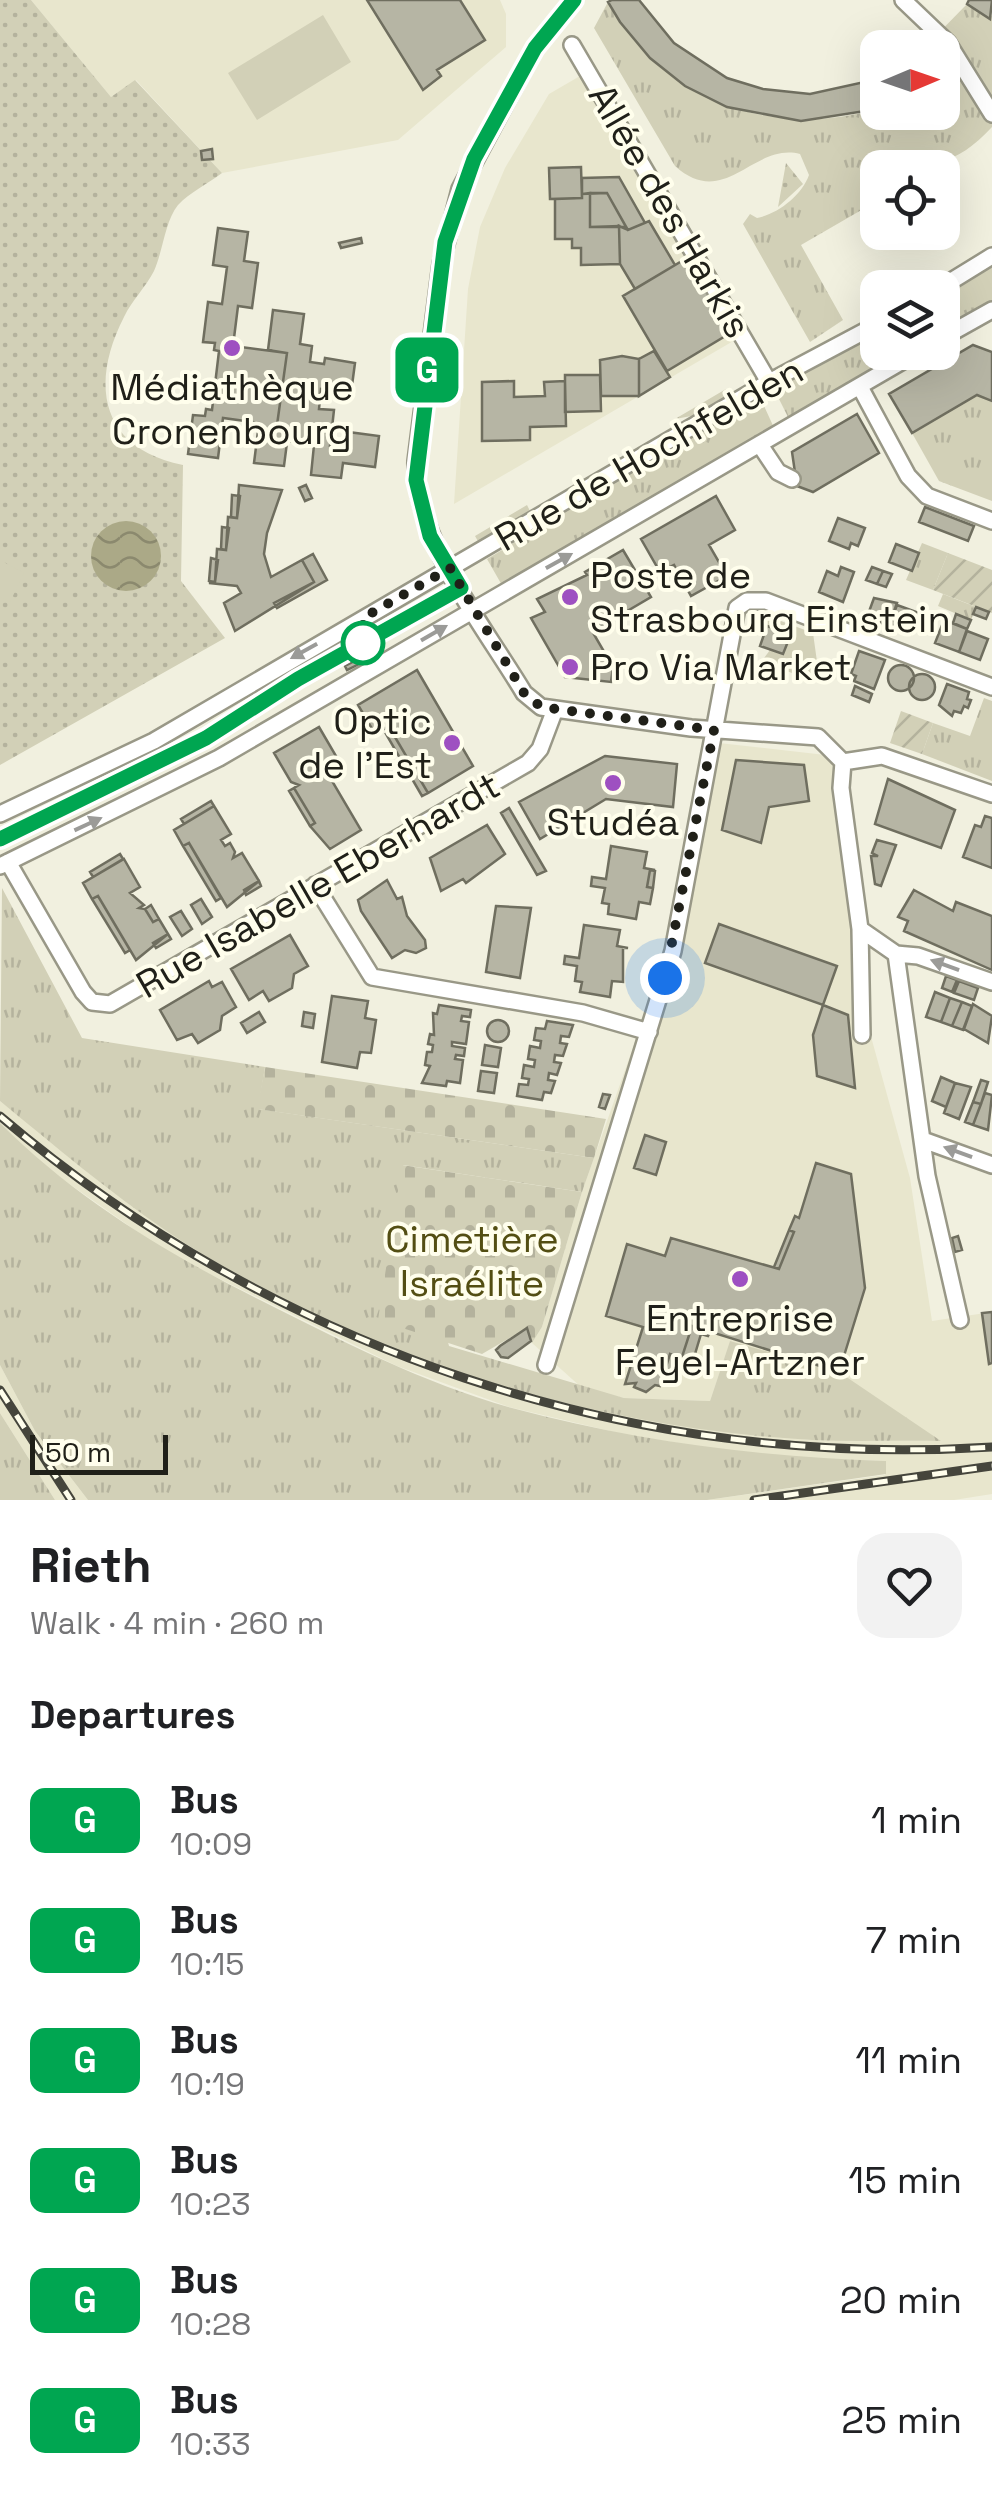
<!DOCTYPE html>
<meta charset="utf-8">
<style>
body{margin:0;font-family:"Space Grotesk",sans-serif;background:#f2f2f2;color:#202124;height:100vh;display:flex;flex-direction:column;font-size:38px;white-space:nowrap}
*{box-sizing:border-box;margin:0}
p{font-size:32px;color:#757577}
.icon{flex:none;width:55px;height:55px;fill:none;stroke:currentColor;stroke-width:2;stroke-linecap:round;stroke-linejoin:round}
.map{position:relative;height:1500px;overflow:hidden}
.panel{display:flex;flex-direction:column;background:#fff;flex:1}
.panel>*{flex:none}
.badge{padding:0 20px;border-radius:15px;font-size:35px;line-height:65px}
.needle{width:65px;rotate:88deg}
.controls{position:absolute;left:860px;top:30px;display:grid;gap:20px}
.controls a{display:grid;place-items:center;width:100px;height:100px;border-radius:20px;background:#fff;box-shadow:0 10px 40px #0002;font-size:50px}
.scale{position:absolute;left:30px;bottom:25px;width:138px;box-sizing:border-box;padding-left:10px;border:5px solid #202019;border-top:0;font-size:28px;line-height:35px;white-space:nowrap;color:#202019;-webkit-text-stroke:8px #fffeec;paint-order:stroke}
.you{position:absolute;width:50px;height:50px;margin:-25px;border:8px solid #fff;border-radius:50%;background:#1a73e8;box-shadow:0 0 0 15px #1a73e833}
.map>.badge{position:absolute;translate:-50% -50%;box-shadow:0 0 0 5px #fff}
h2{padding:0 30px;font-size:38px;line-height:90px}
.round{display:grid;place-items:center;flex:none;width:105px;height:105px;border-radius:30px;background:#f2f2f2}
.overview{display:flex;align-items:center;justify-content:space-between;height:170px;padding:0 30px}
h1{font-size:48px;font-weight:600;line-height:75px}
ul{padding:0;list-style:none}
li{display:flex;align-items:center;gap:30px;height:120px;padding:0 30px}
li div{flex:1}
li b{display:block;font-size:38px}
li em{font-style:normal}
li .badge{min-width:110px;font-weight:700;text-align:center}
.map>svg:first-child{display:block}
</style>
<div class="map">
<svg width="992" height="1500" viewBox="0 0 992 1500">
<defs>
<pattern id="grass-tufts" width="24" height="20" patternUnits="userSpaceOnUse" patternTransform="scale(2.5)"><rect width="24" height="20" fill="#d2d0b7"/><path d="M3 7l-1-3M5 7V3M7 7l1-3M15 17l-1-3M17 17v-4M19 17l1-3" fill="none" stroke="#b4b29d"/></pattern>
<pattern id="cemetery-stones" width="16" height="16" patternUnits="userSpaceOnUse" patternTransform="scale(2.5)"><rect width="16" height="16" fill="#d2d0b7"/><path d="M2 7V4a2 2 0 0 1 4 0v3zM10 15v-3a2 2 0 0 1 4 0v3z" fill="#b4b29d"/></pattern>
<pattern id="park-dots" width="8" height="8" patternUnits="userSpaceOnUse" patternTransform="scale(2.5)"><rect width="8" height="8" fill="#d2d0b7"/><path d="M2 2h.1M6 6h.1" fill="none" stroke="#b4b29d" stroke-width="1.8" stroke-linecap="round"/></pattern>
<pattern id="garden-furrows" width="10" height="10" patternUnits="userSpaceOnUse" patternTransform="scale(2.5)"><rect width="10" height="10" fill="#d2d0b7"/><path d="M-1 1l2-2M0 10L10 0M9 11l2-2" fill="none" stroke="#b4b29d"/></pattern>
<pattern id="water-waves" width="16" height="10" patternUnits="userSpaceOnUse" patternTransform="scale(2.5)"><rect width="16" height="10" fill="#aba987"/><path d="M0 5q4-4 8 0t8 0" fill="none" stroke="#8b896e"/></pattern>
</defs>
<rect width="100%" height="100%" fill="#f1f0df"/>
<path fill="#e8e6cd" d="M31,0h469l6,14v33l-108,93 -176,33 -86,-93 -25,17z
M580,76l155,264 -281,164 14,-215 12,-62 25,-59 44,-74z
M719,743l124,14 27,276 40,145 22,143 60,-9v182l-38,6h-247l178,-25 1,-14 -118,-4 -141,-22 -118,-28 -112,-41 -228,-112 -128,-90 -41,-41v-22l167,130 135,77 68,30 144,50 204,41 93,11 128,1 -209,-99 -20,59 -86,-3 -42,-10 -50,-45 10,-16 40,-135 84,-238z
M0,1365l35,66 53,69h-33l-55,-87z"/>
<path fill="url(#grass-tufts)" d="M608,2c59,98 160,138 269,107l1,3h64v-64l-17,-1 42,-43 25,12v111c-37,40 -63,40 -114,41l-1,33 -76,44 42,75 -33,22 -67,-118 7,-10 7,4c21,-4 45,-23 52,-43l-9,-21c-47,-12 -75,57 -125,12l-81,-138z
M992,262v41l-49,29 -1,-41z
M877,328l1,24 30,1 -118,68 -17,-34z
M726,389l6,10 -24,14 -33,6z
M759,395l16,35 -272,157 -16,-28z
M977,395l15,6v100l-53,-20 -27,-48z
M527,505l5,10 -53,28 -4,-7z
M922,543l26,10 -15,37 -27,-10z
M943,594l33,13 -5,13 -33,-14z
M765,615l48,18 7,50 -59,-21 9,-12 13,4 7,-20 -42,-11z
M984,698l8,3v80l-70,-27 11,-31 37,13z
M2,888l80,150 183,29 -7,42 336,49 -12,34 -179,-27 46,181 175,52 86,3 20,-60 109,31 102,69c-43,-1 -86,1 -129,-1 -223,-12 -459,-84 -644,-208 -59,-40 -113,-86 -168,-131z
M0,1123c76,76 166,130 262,178 80,40 163,83 250,107 123,33 247,49 374,53v13l-179,26h-619l-53,-69 -35,-66z
M0,1413l55,87h-55z"/>
<path fill="url(#cemetery-stones)" d="M265,1067l341,52 -12,39 -337,-49z
M402,1165l180,27 -40,135 -10,16 -5,-15 -45,26 -104,-34z"/>
<path fill="url(#park-dots)" d="M0,0h31l80,97 24,-17 87,93c-13,10 -33,20 -44,32 -13,16 -15,46 -24,66 -8,16 -22,29 -30,46 -35,68 -23,132 59,148l-2,116 44,57 -225,127z
M786,163l17,21 -25,23z"/>
<path fill="url(#garden-furrows)" d="M948,553l44,17v43l-59,-23z
M901,711l32,12 -11,31 -32,-11z"/>
<path fill="#d2d0b7" d="M323,15l28,47 -94,58 -29,-47z
M0,560l24,13 -14,29 -10,-5z"/>
<path fill="url(#water-waves)" d="M91 556a35 35 0 1 1 70 0a35 35 0 1 1-70 0Z"/>
<path fill="#b6b5a4" stroke="#6f6e5f" stroke-width="2.5" d="M367,0h93l25,40 -48,30 4,6 -18,14z
M612,0h27l35,43 53,35 36,11 47,5 68,-15v30l-77,12 -74,-14 -42,-21 -35,-28 -30,-36 -12,-20z
M969,0h23l-2,19 -23,-15z
M212,149l1,10 -11,1 -1,-9z
M581,167l1,31 -32,1 -1,-31z
M619,177l26,46 -17,7 -21,-37 -25,1v-16z
M590,193h17l19,34h-36z
M590,193v34l29,-1 1,38 -39,1v-17h-9v-9h-17v-40l27,-1v-4z
M649,221l26,44 -40,24 -15,-25 -1,-38 9,4z
M218,228l30,4 -4,29 14,2 -6,45 -14,-2 -5,40 54,7 -10,72 12,2 -5,39 -30,-3 5,-40 -36,-5 -5,40 -30,-4 5,-39 12,1 1,-7 6,1 7,-59 -5,-1 1,-7 -12,-1 5,-40 14,2 5,-37 -14,-2z
M361,238l1,5 -21,5 -2,-5z
M687,258l38,64 -4,2 6,11 -60,36 -44,-75z
M273,310l31,4 -4,30 12,2 -2,16 14,2 1,-6 30,5 -4,30 -30,-4 -2,20 15,1 -4,36 15,2 3,-16 31,4 -4,31 -32,-4 -2,15 -30,-3 3,-30 -27,-4 2,-14 -12,-2 10,-72 -19,-3z
M973,345l19,7v49l-15,-6 -65,38 -23,-39z
M654,351l16,26 -31,19v-37z
M622,356l17,3v37h-38l-1,-36z
M565,375h35l1,36 -36,1z
M514,381v16l31,-1 -1,-14 21,-1 1,45 -36,1v13l-48,1v-59z
M857,414l22,39 -66,39 -16,-6 -5,-34z
M239,485l43,5 -15,43 -3,21 7,23 31,-17 12,22 -79,49 -11,-28 17,-10 -4,-7 -28,-3 6,-1 2,-33 9,1 2,-33 9,1z
M306,485l6,13 -7,3 -6,-13z
M232,495l8,1 -3,22 -6,-1z
M716,496l19,34 -26,15 18,31 -36,20 -17,-31 -14,7 -19,-33z
M925,507l49,19 -6,15 -49,-19z
M838,518l27,10 -7,18 -7,-3 -2,6 -20,-8z
M222,527l7,1 -3,22 -5,-1z
M896,544l23,9 -7,18 -23,-9z
M623,550l28,47 -34,20 -4,-7 -11,5 5,8 -15,8 21,36 -2,15 -46,-5 -34,-59 14,-6 -8,-13 50,-24 -2,-3z
M313,554l14,26 -50,28 -3,-5 40,-21 -12,-22z
M211,558l7,2 -3,22 -6,-1z
M841,567l13,5 -11,30 -24,-10 8,-21 11,5z
M872,567l11,4 -6,13 -11,-4z
M883,571l9,3 -6,13 -9,-3z
M874,598l23,5 -8,23 -22,-9z
M897,605l22,8 -8,21 -22,-8z
M976,607l13,5 -3,7 -13,-5z
M956,614l15,6 -4,9 -14,-6z
M944,620l23,9 -8,23 -24,-9z
M767,626l24,8 -8,20 -23,-8z
M967,631l21,8 -8,21 -21,-8z
M859,651l26,9 -11,29 -20,-8 2,-5 -5,-2z
M364,656l3,4 -20,10 -2,-4z
M888 678a13 13 0 1 1 26 0a13 13 0 1 1-26 0Z
M417,670l56,96 -45,27 -36,-61 4,-3 -3,-5 -18,10 -17,-29z
M909 687a13 13 0 1 1 26 0a13 13 0 1 1-26 0Z
M947,684l22,8 -2,7 4,1 -3,8 -4,-2 -3,7 -7,-2 -2,5 -13,-11z
M855,686l17,8 -3,8 -17,-7z
M319,727l17,29 -14,8 39,66 -31,19 -20,-23 5,-3 -21,-35 5,-3 -8,-3 -17,-29z
M392,732l36,61 -6,3 -36,-62z
M605,756l72,8 -4,43 -67,-8 -66,40 -21,-37z
M736,760l68,5 5,36 -40,6 -8,36 -39,-13z
M888,779l67,31 -14,38 -66,-24z
M294,788l21,35 -5,3 -21,-35z
M211,801l3,5 -30,18 -3,-5z
M214,806l17,28 -10,6 4,6 5,-3 5,9 -2,6 9,-5 17,28 -32,26 -38,-64 -6,3 -9,-16z
M509,808l37,63 -9,4 -36,-62z
M985,816l7,2v50l-29,-11 12,-32 6,2z
M487,825l18,29 -39,29 -3,-4 -22,12 -11,-33z
M877,840l19,5 -15,41 -6,-2 -4,-28h7l-6,-3z
M189,843l32,55 -5,3 -33,-55z
M611,846l36,6 -3,16 11,2h-5l-3,17 6,1 -3,16 -11,-2 -3,17 -28,-5 1,-10 -7,-1 3,-15 -14,-2 1,-9 14,2z
M120,854l3,5 -30,18 -3,-5z
M124,859l16,28 -10,6 14,12 -5,3 6,1 8,13 6,-3 9,15 -32,26 -38,-64 -6,3 -9,-16z
M650,870l5,1 -2,17 -6,-1z
M387,880l10,19 5,-2 5,19 18,24 1,8 -10,5 -11,-3 -13,8 -31,-47 -3,-11z
M259,881l2,5 -15,9 -2,-5z
M914,890l39,21 3,-9 36,14v54l-88,-39 4,-10 -10,-4z
M98,896l32,54 -5,3 -33,-54z
M201,899l11,18 -10,7 -11,-19z
M151,905l8,14 -6,3 -8,-13z
M496,906l35,2 -11,70 -34,-6z
M181,911l11,18 -10,7 -12,-19z
M719,924l118,42 -14,39 -118,-42z
M584,925l36,5 -3,16 11,2h-5v34l-11,-1 -2,16 -30,-5 2,-10 -7,-1 2,-15 -13,-2 1,-8 14,2z
M168,934l3,5 -15,9 -3,-5z
M290,935l18,31 -14,8 -2,14 -23,13 -6,-10 -14,9 -18,-31z
M946,976l11,4 -5,12 -10,-4z
M209,981l3,6 10,-5 14,25 -14,9 -2,14 -22,13 -6,-9 -15,6 -17,-30z
M959,981l19,7 -4,12 -20,-7z
M935,992l15,6 -9,24 -15,-5z
M332,996l36,5 -3,17 11,2 -5,33 -11,-1 -3,16 -35,-6z
M950,998l12,4 -10,24 -11,-4z
M962,1002l10,4 -9,24 -11,-4z
M973,1004l19,12 -4,27 -24,-14z
M439,1005l32,5 -1,7 -8,-1 -1,5 8,1 -3,22 -14,-2v4l13,2 -1,8 -8,-1 -1,4 8,1 -3,23 -13,-2 -1,5 -24,-3 8,-17 -5,-1 2,-13h5l1,-7 -5,-1 2,-10 4,1 -1,-22 4,1z
M823,1005l25,10 7,73 -38,-12 -4,-41z
M259,1012l6,10 -18,11 -6,-10z
M304,1012l11,2 -2,14 -11,-2z
M487 1031a11 11 0 1 1 22 0a11 11 0 1 1-22 0Z
M547,1021l26,4 -4,12 -8,-1 -1,7 7,1 -4,12 -8,-1 -1,7 7,1 -4,12 -8,-2 -1,7 7,1 -4,12 -7,-1 -2,8 -25,-4 2,-12 9,1 1,-6 -7,-1 2,-13 10,2 1,-7 -7,-1 2,-13 10,2 1,-7 -7,-1 2,-12 9,1z
M485,1045l16,3 -3,19 -16,-2z
M481,1071l16,2 -3,20 -16,-2z
M941,1077l14,6 -9,24 -14,-6z
M981,1080l7,2 -7,22 -8,-2z
M955,1083l16,4 -12,32 -15,-6z
M985,1093l7,2 -4,35 -15,-5z
M603,1094l7,1 -5,14 -6,-2z
M973,1102l8,2 -8,21 -8,-3z
M645,1135l21,7 -10,33 -22,-7z
M816,1163l35,11 14,114 -26,84 -147,-46 -10,31 -12,-3 -10,32 -5,-1 -9,7 -12,-5 2,-4 -11,1 18,-57 -37,-11 21,-72 38,12 6,-18 108,31 15,-37 -5,-2 6,-14 4,2z
M789,1230l5,2 -15,37 -5,-2z
M958,1236l4,14 -7,2 -3,-14z
M992,1312v51l-3,1 -7,-51z
M692,1326l18,6 -2,4 -7,-2 -9,30 -11,-3 -6,19 -12,-4 7,-22 12,3z
M527,1328l4,13 -23,17 -7,-1 -5,-7 4,-4z"/>
<g fill="none" stroke-linecap="round" stroke-linejoin="round">
<g stroke="#999887" stroke-width="20">
<path id="street" d="M574,0l-39,48 -75,141 -19,75 -25,197c-2,79 68,165 108,232l17,14 150,21 127,9 25,25 39,-6 110,38
M903,0l45,43 44,71
M572,45l194,332
M940,288l52,-32
M942,338l50,-28
M860,387l48,89 19,20 65,25
M760,445l18,27 14,7
M843,762l-2,26 19,141 2,106
M0,814l154,-73 615,-359 109,-58
M8,862l75,130 9,10 18,2 418,-241 12,-14 14,-37
M0,866l219,-108 699,-406
M315,885l57,92 211,36 66,19
M860,929l36,25 31,222 33,144
M896,954l22,2 74,26
M923,1140l69,25
M546,1365l127,-414 64,-343 10,-7h19l226,86"/>
</g>
<use href="#street" stroke="#fff" stroke-width="15"/>
<g stroke="#45453c" stroke-width="9">
<path id="rail" d="M0,1116c275,234 632,354 992,331
M0,1390l71,110
M754,1500l238,-34"/>
</g>
<use href="#rail" stroke="#fffeec" stroke-width="5" stroke-dasharray="15" stroke-linecap="butt"/>
</g>
<defs><path id="oneway-solid" d="M-6-.8H1V-3.2L6.5 0L1 3.2V.8H-6Z" transform="scale(2.5)"/></defs>
<g fill="#9b9b98">
<use href="#oneway-solid" transform="translate(559 561) rotate(-29)"/>
<use href="#oneway-solid" transform="translate(434 633) rotate(-30)"/>
<use href="#oneway-solid" transform="translate(304 651) rotate(151)"/>
<use href="#oneway-solid" transform="translate(88 824) rotate(-25)"/>
<use href="#oneway-solid" transform="translate(945 965) rotate(-160)"/>
<use href="#oneway-solid" transform="translate(958 1152) rotate(-160)"/>
</g>
<g fill="none" stroke-linecap="round" stroke-linejoin="round">
<g stroke="#fff" stroke-width="22">
<path id="line" d="M0,839l206,-101 92,-59 163,-91 -31,-52 -14,-56 29,-238 29,-83 61,-111 39,-48"/>
</g>
<use href="#line" stroke="#00a651" stroke-width="15"/>
<path stroke="#202019" stroke-width="10" stroke-dasharray="0 18" d="M363,643v-25l87,-50 74,125 17,14 173,23 -49,248"/>
</g>
<g fill="#9e50c1" stroke="#fffeec" stroke-width="4">
<circle cx="232" cy="348" r="10"/>
<circle cx="570" cy="597" r="10"/>
<circle cx="570" cy="667" r="10"/>
<circle cx="452" cy="743" r="10"/>
<circle cx="613" cy="783" r="10"/>
<circle cx="740" cy="1279" r="10"/>
</g>
<circle fill="#fff" stroke="#00a651" stroke-width="5" cx="363" cy="643" r="20"/>
<g text-anchor="middle" dominant-baseline="central" stroke-width="8" stroke-linejoin="round" paint-order="stroke">
<g font-size="38" fill="#202019" stroke="#fffeec">
<text transform="translate(670 211) rotate(60)">Allée des Harkis</text>
<text transform="translate(649 454) rotate(-30)">Rue de Hochfelden</text>
<text transform="translate(318 885) rotate(-30)">Rue Isabelle Eberhardt</text>
</g>
<g font-size="38" fill="#202019" stroke="#fffeec">
<text x="232" y="387">Médiathèque<tspan x="232" dy="44">Cronenbourg</tspan></text>
<text x="590" y="575" text-anchor="start">Poste de<tspan x="590" dy="44">Strasbourg Einstein</tspan></text>
<text x="590" y="667" text-anchor="start">Pro Via Market</text>
<text x="432" y="721" text-anchor="end">Optic<tspan x="432" dy="44">de l'Est</tspan></text>
<text x="613" y="822">Studéa</text>
<text x="740" y="1318">Entreprise<tspan x="740" dy="44">Feyel-Artzner</tspan></text>
</g>
<g font-size="38" fill="#534e13" stroke="#fffeec">
<text x="472" y="1239">Cimetière<tspan x="472" dy="44">Israélite</tspan></text>
</g>
</g>
</svg>
<div class="controls">
<a><svg class="needle" viewBox="-14 -14 28 28"><path d="M0-13l5 13h-10z" fill="#e53935"/><path d="M0 13l5-13h-10z" fill="#757577"/></svg></a>
<a><svg class="icon" aria-label="locate" viewBox="0 0 24 24"><circle cx="12" cy="12" r="6"/><path d="M12 2v4M12 18v4M2 12h4M18 12h4"/></svg></a>
<a><svg class="icon" aria-label="layers" viewBox="0 0 24 24"><path d="M12 4l9 5-9 5-9-5zM3 14l9 5 9-5"/></svg></a>
</div>
<div class="scale">50 m</div>
<div class="you" style="left:665px;top:978px"></div>
<b class="badge" style="left:427px;top:370px;background:#00a651;color:#fff">G</b>
</div>
<section class="panel">
<div class="overview"><div><h1>Rieth</h1><p>Walk · 4 min · 260 m</p></div><a class="round"><svg class="icon" aria-label="heart" viewBox="0 0 24 24"><path d="M12 20l-8-8c-3-5 5-10 8-4 3-6 11-1 8 4z"/></svg></a></div>
<h2>Departures</h2>
<ul>
<li><span class="badge" style="background:#00a651;color:#fff">G</span><div><b>Bus</b><p>10:09</p></div><em>1 min</em></li>
<li><span class="badge" style="background:#00a651;color:#fff">G</span><div><b>Bus</b><p>10:15</p></div><em>7 min</em></li>
<li><span class="badge" style="background:#00a651;color:#fff">G</span><div><b>Bus</b><p>10:19</p></div><em>11 min</em></li>
<li><span class="badge" style="background:#00a651;color:#fff">G</span><div><b>Bus</b><p>10:23</p></div><em>15 min</em></li>
<li><span class="badge" style="background:#00a651;color:#fff">G</span><div><b>Bus</b><p>10:28</p></div><em>20 min</em></li>
<li><span class="badge" style="background:#00a651;color:#fff">G</span><div><b>Bus</b><p>10:33</p></div><em>25 min</em></li>
</ul>
</section>
